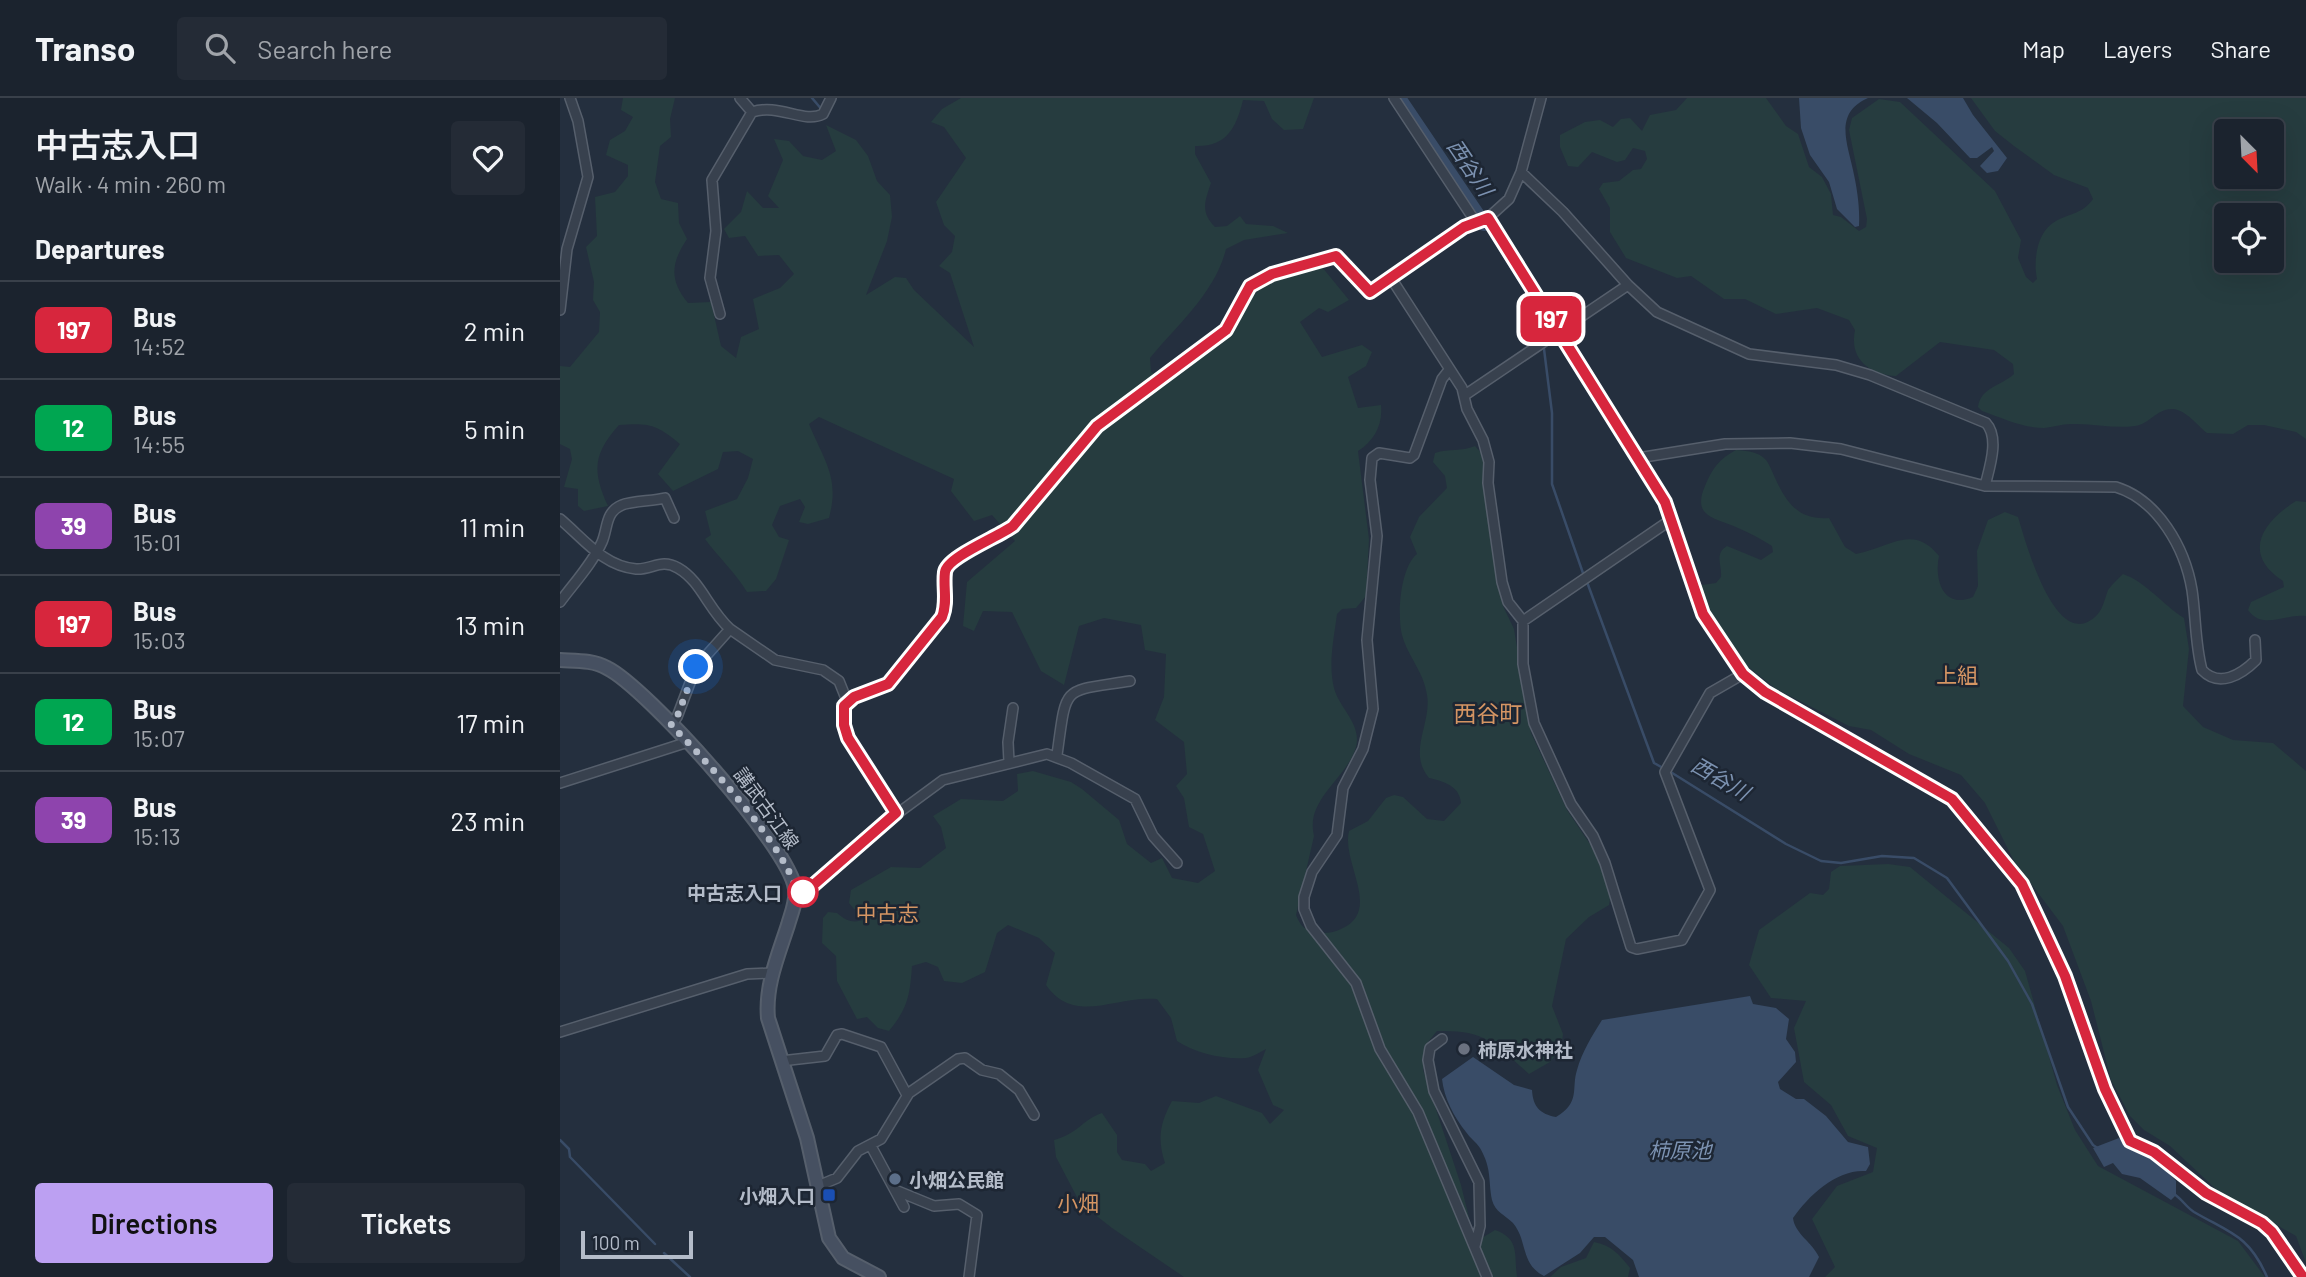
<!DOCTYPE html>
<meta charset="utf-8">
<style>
body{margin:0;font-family:Barlow,"Noto Sans JP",sans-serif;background:#242b36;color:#f1f3f6;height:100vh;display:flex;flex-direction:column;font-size:26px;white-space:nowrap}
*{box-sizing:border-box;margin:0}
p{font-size:23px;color:#a0a4aa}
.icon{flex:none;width:38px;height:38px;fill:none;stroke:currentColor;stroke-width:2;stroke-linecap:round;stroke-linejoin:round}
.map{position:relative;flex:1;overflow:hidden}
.side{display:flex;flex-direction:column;background:#1b232e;width:560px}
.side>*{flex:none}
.badge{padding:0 14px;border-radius:10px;font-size:24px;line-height:46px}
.needle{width:46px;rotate:156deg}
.fabs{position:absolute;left:1654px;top:21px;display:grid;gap:14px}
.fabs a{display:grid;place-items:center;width:70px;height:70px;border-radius:7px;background:#1b232e;box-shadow:0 7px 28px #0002,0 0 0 2px #39404a;font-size:35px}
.scale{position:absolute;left:21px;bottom:18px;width:112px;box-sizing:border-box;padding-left:7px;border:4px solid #b4bcc9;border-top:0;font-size:19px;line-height:24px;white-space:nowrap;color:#b4bcc9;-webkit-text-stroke:5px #1d2633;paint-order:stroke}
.you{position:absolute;width:35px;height:35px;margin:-18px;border:5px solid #fff;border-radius:50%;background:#1a73e8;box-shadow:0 0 0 10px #1a73e833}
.map>.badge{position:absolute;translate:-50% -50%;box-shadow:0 0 0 4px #fff}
h2{padding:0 35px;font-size:26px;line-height:63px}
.round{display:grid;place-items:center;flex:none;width:74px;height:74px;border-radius:7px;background:#242b36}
.head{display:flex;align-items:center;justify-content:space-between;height:119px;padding:0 35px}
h1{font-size:33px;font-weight:600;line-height:52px}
.action{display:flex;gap:14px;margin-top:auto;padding:14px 35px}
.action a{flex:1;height:80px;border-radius:7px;background:#bca0f2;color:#111;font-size:28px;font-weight:600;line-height:80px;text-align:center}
.action a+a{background:#242b36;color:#f1f3f6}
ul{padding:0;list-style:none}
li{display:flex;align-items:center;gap:21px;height:98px;padding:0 35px;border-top:2px solid #39404a}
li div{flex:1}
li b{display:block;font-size:26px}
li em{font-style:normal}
li .badge{min-width:77px;font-weight:700;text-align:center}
header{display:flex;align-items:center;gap:42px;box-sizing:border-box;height:98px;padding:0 35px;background:#1b232e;border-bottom:2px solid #39404a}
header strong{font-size:33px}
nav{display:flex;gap:38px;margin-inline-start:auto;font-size:24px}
.search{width:490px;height:63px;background:#242b36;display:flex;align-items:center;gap:18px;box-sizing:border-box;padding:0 24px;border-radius:7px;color:#a0a4aa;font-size:26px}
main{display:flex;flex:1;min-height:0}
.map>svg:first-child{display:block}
</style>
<header>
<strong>Transo</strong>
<div class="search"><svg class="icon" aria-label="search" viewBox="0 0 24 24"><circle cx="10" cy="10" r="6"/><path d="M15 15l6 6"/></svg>Search here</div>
<nav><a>Map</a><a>Layers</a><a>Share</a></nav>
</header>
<main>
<section class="side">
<div class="head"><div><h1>中古志入口</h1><p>Walk · 4 min · 260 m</p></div><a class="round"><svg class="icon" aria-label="heart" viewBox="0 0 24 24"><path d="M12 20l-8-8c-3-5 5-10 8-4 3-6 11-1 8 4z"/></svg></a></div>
<h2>Departures</h2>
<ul>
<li><span class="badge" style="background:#d7263d;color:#fff">197</span><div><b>Bus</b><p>14:52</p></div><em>2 min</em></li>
<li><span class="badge" style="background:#00a651;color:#fff">12</span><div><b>Bus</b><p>14:55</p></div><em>5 min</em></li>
<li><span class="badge" style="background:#8e44ad;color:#fff">39</span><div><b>Bus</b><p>15:01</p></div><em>11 min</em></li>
<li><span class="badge" style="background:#d7263d;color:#fff">197</span><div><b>Bus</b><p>15:03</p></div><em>13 min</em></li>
<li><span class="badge" style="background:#00a651;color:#fff">12</span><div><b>Bus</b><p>15:07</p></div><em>17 min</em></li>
<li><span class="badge" style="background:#8e44ad;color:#fff">39</span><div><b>Bus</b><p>15:13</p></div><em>23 min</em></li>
</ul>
<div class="action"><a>Directions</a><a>Tickets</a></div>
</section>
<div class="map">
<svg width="1746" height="1179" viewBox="0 0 1746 1179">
<rect width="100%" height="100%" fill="#242f3e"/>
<path fill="#263c3f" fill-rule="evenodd" d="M63,0h52l-5,21 1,18 -11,9 -5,36 6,17 17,4 1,20 8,16c-16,24 -18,41 1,64l23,-1 10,44 15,12 5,-21 18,-8 -6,-30 27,-11 14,-14 -15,-19 -21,1 -13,-20 -16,2 -5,-9 17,-17 6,-21 16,17h16l-11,-12 15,-36 -9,-21 15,2 14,15 19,4 14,-9 -10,-26 30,15 12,16 9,25 13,14 2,22 -5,24 -21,54 29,-18 11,1 8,12 60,57 -24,-74 -11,-7 13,-14 3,-16 -11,-11 -8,-23 30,-44 -22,-31 -13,-5 11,-13 19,-11h353l-11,31 -19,1 -12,-11 -8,-18 -21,-1c-7,29 -17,47 -48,46v8l16,29c-6,18 -11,29 4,44l12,-1 13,-10 6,8 27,2 15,7 -44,7 -18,9c-11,44 -48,75 -76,109l1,14 13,8c22,-13 44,-27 63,-43 13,-10 15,-23 22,-36 13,-23 50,-29 73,-34l27,33 -21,12 -9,-4 -19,14 22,35 40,-12 10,7 -6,14 -18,11 10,31 23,-3c2,20 -7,36 -23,46l11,88 -3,57 -10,12 -14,1 -5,5c-3,24 -9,49 -3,74 5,20 28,36 22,59 -10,33 -51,52 -42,89l-18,79c4,10 8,15 19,17 9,2 18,1 26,-3 42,-18 0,-66 8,-98l19,-10 18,-23 8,-3 9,2 24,22 17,2 17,-18c-1,-17 -18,-22 -32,-25 -22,-26 3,-55 -2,-83 -3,-23 -19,-38 -25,-60 -5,-20 -2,-67 15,-81l-7,-17 9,-20 28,-29 -2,-12 -12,-14 2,-9c14,-5 26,-1 40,-7l9,10 12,119 7,31 11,23 17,104 36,77 27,40 17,43 -2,12 -20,12 -23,22 -14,67 11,28 -2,15 -11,13 -21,12c-35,-31 -42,-44 -92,-43l-9,11 -5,28 38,115 13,53h8l13,-8c25,9 19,24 22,47h-333l-72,-49 -32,-25 -24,-46 -2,-17c24,-6 29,-21 48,-27l15,22v17l5,8 23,4 6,7 14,-8c-8,-24 -5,-40 7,-62l27,2 17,-7 46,17 8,11 14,-14 -11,-5 -15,-35 8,-21c-6,3 -13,8 -20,9 -21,2 -51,-5 -69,-17l-6,-23 -14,-19c-42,-4 -82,27 -111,-14l9,-32 -16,-15 -31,-13 -11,8 -12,39 -23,11 -18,-2 -6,-14 -12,-5 -14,4c-2,29 -4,42 -23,65l-11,-3 -11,-11 -10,2 -20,-38 -1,-25 -14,-13 1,-25 5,-6 9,1c14,13 24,9 39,1l-22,-5 -5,-6 2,-13 40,-23 29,1 26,-20 -5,-21 -8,-11 28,-17 42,2 15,-10 -1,-17 16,-3 38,11 11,7 37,31 8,24 24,19 11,-5 10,20 26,5 17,-12 -12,-37 -14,-7 -5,-29 -8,-12 11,-12 -3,-32 -29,-22 9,-23 2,-43 -21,-4 -4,-25 -37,-7 -25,8 -15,59 -23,-14 -29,-59 -29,-1 -9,20 -11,-5 4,-44 48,-41 -23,-26 -18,6 -23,-30 3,-12 -135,-62 -10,7c15,37 31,53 20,94l-21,6 -9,-2 6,-15 -5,-8 -20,7 -8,19 7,12 10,3 -13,39 -10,12 -19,1c-12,-20 -28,-34 -42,-53l6,-4 -6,-24 32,-12 11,-21 5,-19 -15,-8 -15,1 -5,17 -45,22 -15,-17 22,-30c-24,-20 -31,-21 -61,-19 -26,29 -27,46 -11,81l-24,5 -6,-5v-17l-14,-2 8,-28 -2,-10 -10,-5v-78l10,1 29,-35 1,-20 -7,-12 1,-18 -8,-35 11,-11 -2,-39 20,-5 13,-16v-11l-22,-10 4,-15 15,-9 8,-14 -12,-7z
M1127,0h79l20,28 12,8 11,33 13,10 9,17 2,21 8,2 18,14 7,-4 1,-8 -18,-89 3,-12 27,-19 21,3 95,89 26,49 -3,18 8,19 7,6 4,-4c-4,-19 0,-48 19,-58 15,-8 26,-7 37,-22l-5,-11 -34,-13 -40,-29 -19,-15 -24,-33h335v341l-10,-7 -32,-7h-16l-15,9 -26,-1c-10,-8 -21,-23 -34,-24 -16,-1 -23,15 -38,17 -22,3 -42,-3 -64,-2 -9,0 -18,3 -27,4 -21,0 -42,-10 -62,-17l-4,-4c3,-20 23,-21 36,-33l-1,-10 -19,-14 -54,-8 -44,34c-27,-2 -47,-17 -41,-46l-6,-10 -32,-12 -41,6 -31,-15h-21l-33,-23 -14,2 -51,-20 -16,-26v-24l-11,-19 4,-6 16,-2 14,-11 8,-1 6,-10 -2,-8 -12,-3 -8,12 -8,2 -25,-10 -14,15 -10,-1 -8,-19v-12l25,-13 15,-2 13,7 8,-8 9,-1 12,13 8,-16 26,-5zM1666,33h46v46h-46zM1666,117h46v46h-46z
M1176,352c10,1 22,1 30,10 4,5 7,14 10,20 12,26 25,40 53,38l16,29 11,7c33,-6 57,-31 83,2 -5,23 4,54 34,41l5,-11 -1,-35 11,-31 17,-8 13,5c7,22 38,140 79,98 6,-6 8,-17 11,-25 4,-6 10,-11 15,-16 23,8 39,30 61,44l5,31 -6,57 20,21 30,13 40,3 33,28v492l-10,-27 -77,-44 -49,-46 -26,-16 -14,-14 -19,-36 -20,-79 -28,-75 -49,-65 -29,-58 -24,-28 -52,-21 -38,-24 -22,-4 -73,-37 -34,-27 -44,-71 4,-6 14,-2 5,-6c1,-13 -7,-23 6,-31l34,14 12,-8 -1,-6c-11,-7 -22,-13 -34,-18 -21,-10 -47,-10 -33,-42 7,-17 14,-27 31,-36z
M1736,403l10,1v114c-20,-3 -43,15 -58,-6l3,-8 33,-15 -1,-6c-41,-27 -22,-58 13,-80z
M1328,766l22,3 99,81 16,23 32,114 18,45 23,36 140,75 27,36h-440l10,-10 -23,-48 25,-33 36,-14 4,-24 -29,-12 -17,-31 -27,-23 -10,-54 12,-27 -35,-3 -22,-33 10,-35 51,-37 13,2 6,-6 2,-17 9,-6z
M1034,1144c17,3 26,13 36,26l-2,9h-78l11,-10 25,-9z"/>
<path fill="#394c67" d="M1239,0h69c-34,15 -21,44 -15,72 4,18 7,37 6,56l-4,1 -18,-18 -8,-27 -19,-27 -9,-27z
M1347,0h56l10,17 34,43 -9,13 -11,2 -7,-7 14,-15 -2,-4 -15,11h-7l-33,-35z
M1190,898l3,8 23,4 13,11 -3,20 9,13 1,10 -18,20 2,7 16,10h8l22,17 22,26 20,5 2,17 -4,7c-29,-2 -57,24 -73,47 2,16 19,24 26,39l-10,20h-170l-6,-17 -28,-23h-11l-14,16 -36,23c-24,-12 -16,-35 -31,-53 -8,-8 -18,-11 -21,-23 -4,-21 0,-31 -12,-52 -4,-6 -10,-10 -14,-16 -12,-15 -22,-34 -24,-53l31,-22 41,28 18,5c1,17 8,24 24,27 25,-15 15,-28 21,-47 5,-18 15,-34 25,-50z
M1559,1040l43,28 14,15v14l-5,5 -31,-22 -18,-4 -9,-11 -9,4 -11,-19z"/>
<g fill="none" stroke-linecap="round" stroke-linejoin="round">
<path stroke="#394c67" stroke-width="2.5" d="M252,0l11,13
M924,126l47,76 10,25 11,88v71l32,92
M1027,484l67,181 9,5
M1109,673l117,73 35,17 20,2 41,-7 32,2 33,20 61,83 24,43 36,103 25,38 6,4
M0,1042l9,9 1,8 85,87
M1614,1096c8,5 12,13 20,18 36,21 55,23 73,65
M104,1155l26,24"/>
<path stroke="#394c67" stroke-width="14" d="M839,0l85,126"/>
<g stroke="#565f6c" stroke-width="12">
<path id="street" d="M180,0l12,14c27,-9 52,12 71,2l8,-16
M834,0l81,123
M961,74l42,40 65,73 29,27 92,42 87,11 34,10 116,48c14,15 3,46 -1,63
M928,120l177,284 38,112 40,60 22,18 187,107 70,85 43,92 40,113 25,52 24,10 52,42 56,30 10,9 31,45
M831,180l71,110 5,21 16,31 6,22 -1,21 14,99 6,20 15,19v43l11,59 37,81 22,32 12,27 26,84 6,2 45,-9 28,-50 -45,-118 45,-79 33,-19
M0,212l7,-61 21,-72 -10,-56 -8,-23
M160,216l-10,-36 6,-47 -4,-51 40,-68
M889,272l-7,9 -28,76 -4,3 -31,-5 -7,5 -2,22 7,56 -10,104 6,69 -10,40 -20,39 -6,47 -25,37 -8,25v12l7,17 45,57 24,66 38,63 69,165
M905,297l163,-110
M1078,360l87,-14 65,-1 51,6 144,37 131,1c42,13 69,61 76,103 4,27 3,54 10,80 17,18 39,5 54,-10l-1,-20
M0,421c23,19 43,47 76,50 16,1 25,-11 42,-1 23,13 30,41 52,61l-34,38 -19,50 -6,8
M0,504c14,-19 32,-38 42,-60 6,-14 3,-30 20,-37 9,-4 31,-4 43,-7l9,20
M963,523l149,-102
M170,531l45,31 48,10 16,11 8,20
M497,657c10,-72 4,-63 73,-74
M449,664l-1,-20 5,-34
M0,685l128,-41
M336,715l-48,-75 -4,-13v-19l10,-9 34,-13 54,-67c5,-15 1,-29 3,-45 3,-15 53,-35 68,-46l84,-100 129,-96 24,-44 22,-12 64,-18 34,36 94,-65 24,-9 21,-19 12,-27 20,-74
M235,796l15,-6 61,-55 72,-53 104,-26 24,9 64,36 18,37 24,27
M0,934l187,-58 25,-1
M882,941l-12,9 -2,12 6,31 45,91 1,44 -5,20
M221,963l44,-5 12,-21 5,-1 39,13 26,48
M311,1048l33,61
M258,1088l19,-8 21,-27 23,-12 28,-46 49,-34 7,-1 17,12 17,4 20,16 15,25
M335,1092l39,16 25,-2 18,11 -8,62"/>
</g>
<g stroke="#565f6c" stroke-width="16">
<path id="secondary" d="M0,562c16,1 33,0 47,8 39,19 183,179 188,221 2,12 -4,25 -7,36 -10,31 -23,61 -20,93l39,120 22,100 14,20 36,19"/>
</g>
<use href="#street" stroke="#38414e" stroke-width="9"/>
<use href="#secondary" stroke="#465061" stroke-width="12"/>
</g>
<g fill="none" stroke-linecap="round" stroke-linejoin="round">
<g stroke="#fff" stroke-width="16">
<path id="line" d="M236,796l14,-6 86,-75 -48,-75 -4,-13v-19l10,-9 34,-13 54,-67c6,-15 1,-29 3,-45 2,-15 53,-35 68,-46l84,-100 129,-96 24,-44 22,-12 64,-18 34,36 94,-65 24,-9 177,284 38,112 40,60 22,18 187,107 70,85 43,92 40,113 25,52 24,11 52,41 56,30 10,9 31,45"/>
</g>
<use href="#line" stroke="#d7263d" stroke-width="10"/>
<path stroke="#b4bcc9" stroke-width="7" stroke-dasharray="0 12.6" d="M136,569l-19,50 -6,8c29,29 123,130 125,169l7,-2"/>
</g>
<circle fill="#fff" stroke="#d7263d" stroke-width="3.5" cx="243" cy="794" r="14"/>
<circle fill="#6b7280" stroke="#1d2633" stroke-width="2.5" cx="904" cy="951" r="7"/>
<circle fill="#5c6f8a" stroke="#1d2633" stroke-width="2.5" cx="335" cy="1081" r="7"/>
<rect fill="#1a4fb4" stroke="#1d2633" stroke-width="2.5" x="262" y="1090" width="14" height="14" rx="3.5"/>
<g text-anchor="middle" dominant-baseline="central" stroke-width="5" stroke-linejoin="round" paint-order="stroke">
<g font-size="19" fill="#b4bcc9" stroke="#1d2633">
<text transform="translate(207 710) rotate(54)">講武古江線</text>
</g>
<g font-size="19" font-weight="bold" fill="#b4bcc9" stroke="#1d2633" text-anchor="end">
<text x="222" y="794">中古志入口</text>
</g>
<g font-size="19" font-weight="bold" fill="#b4bcc9" stroke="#1d2633" text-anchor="start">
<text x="918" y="951">柿原水神社</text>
<text x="349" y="1081">小畑公民館</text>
<text x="255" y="1097" text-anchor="end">小畑入口</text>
</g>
<g font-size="21" font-style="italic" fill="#7c92b1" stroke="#1d2633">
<text transform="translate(911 69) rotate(56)">西谷川</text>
<text transform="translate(1161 680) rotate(30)">西谷川</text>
<text x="1120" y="1051">柿原池</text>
</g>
<g font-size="21" fill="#d59563" stroke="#1d2633">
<text x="1397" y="576">上組</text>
<text x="327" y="814">中古志</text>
<text x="518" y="1104">小畑</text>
</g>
<g font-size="23" fill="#d59563" stroke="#1d2633">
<text x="928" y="615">西谷町</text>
</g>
</g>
</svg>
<div class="fabs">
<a><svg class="needle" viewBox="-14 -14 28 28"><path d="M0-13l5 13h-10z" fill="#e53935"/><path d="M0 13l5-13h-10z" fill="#a0a4aa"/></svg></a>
<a><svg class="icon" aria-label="locate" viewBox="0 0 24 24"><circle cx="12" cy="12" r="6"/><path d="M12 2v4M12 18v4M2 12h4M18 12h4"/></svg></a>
</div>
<div class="scale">100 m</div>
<div class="you" style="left:136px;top:569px"></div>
<b class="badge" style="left:991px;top:221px;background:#d7263d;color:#fff">197</b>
</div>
</main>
